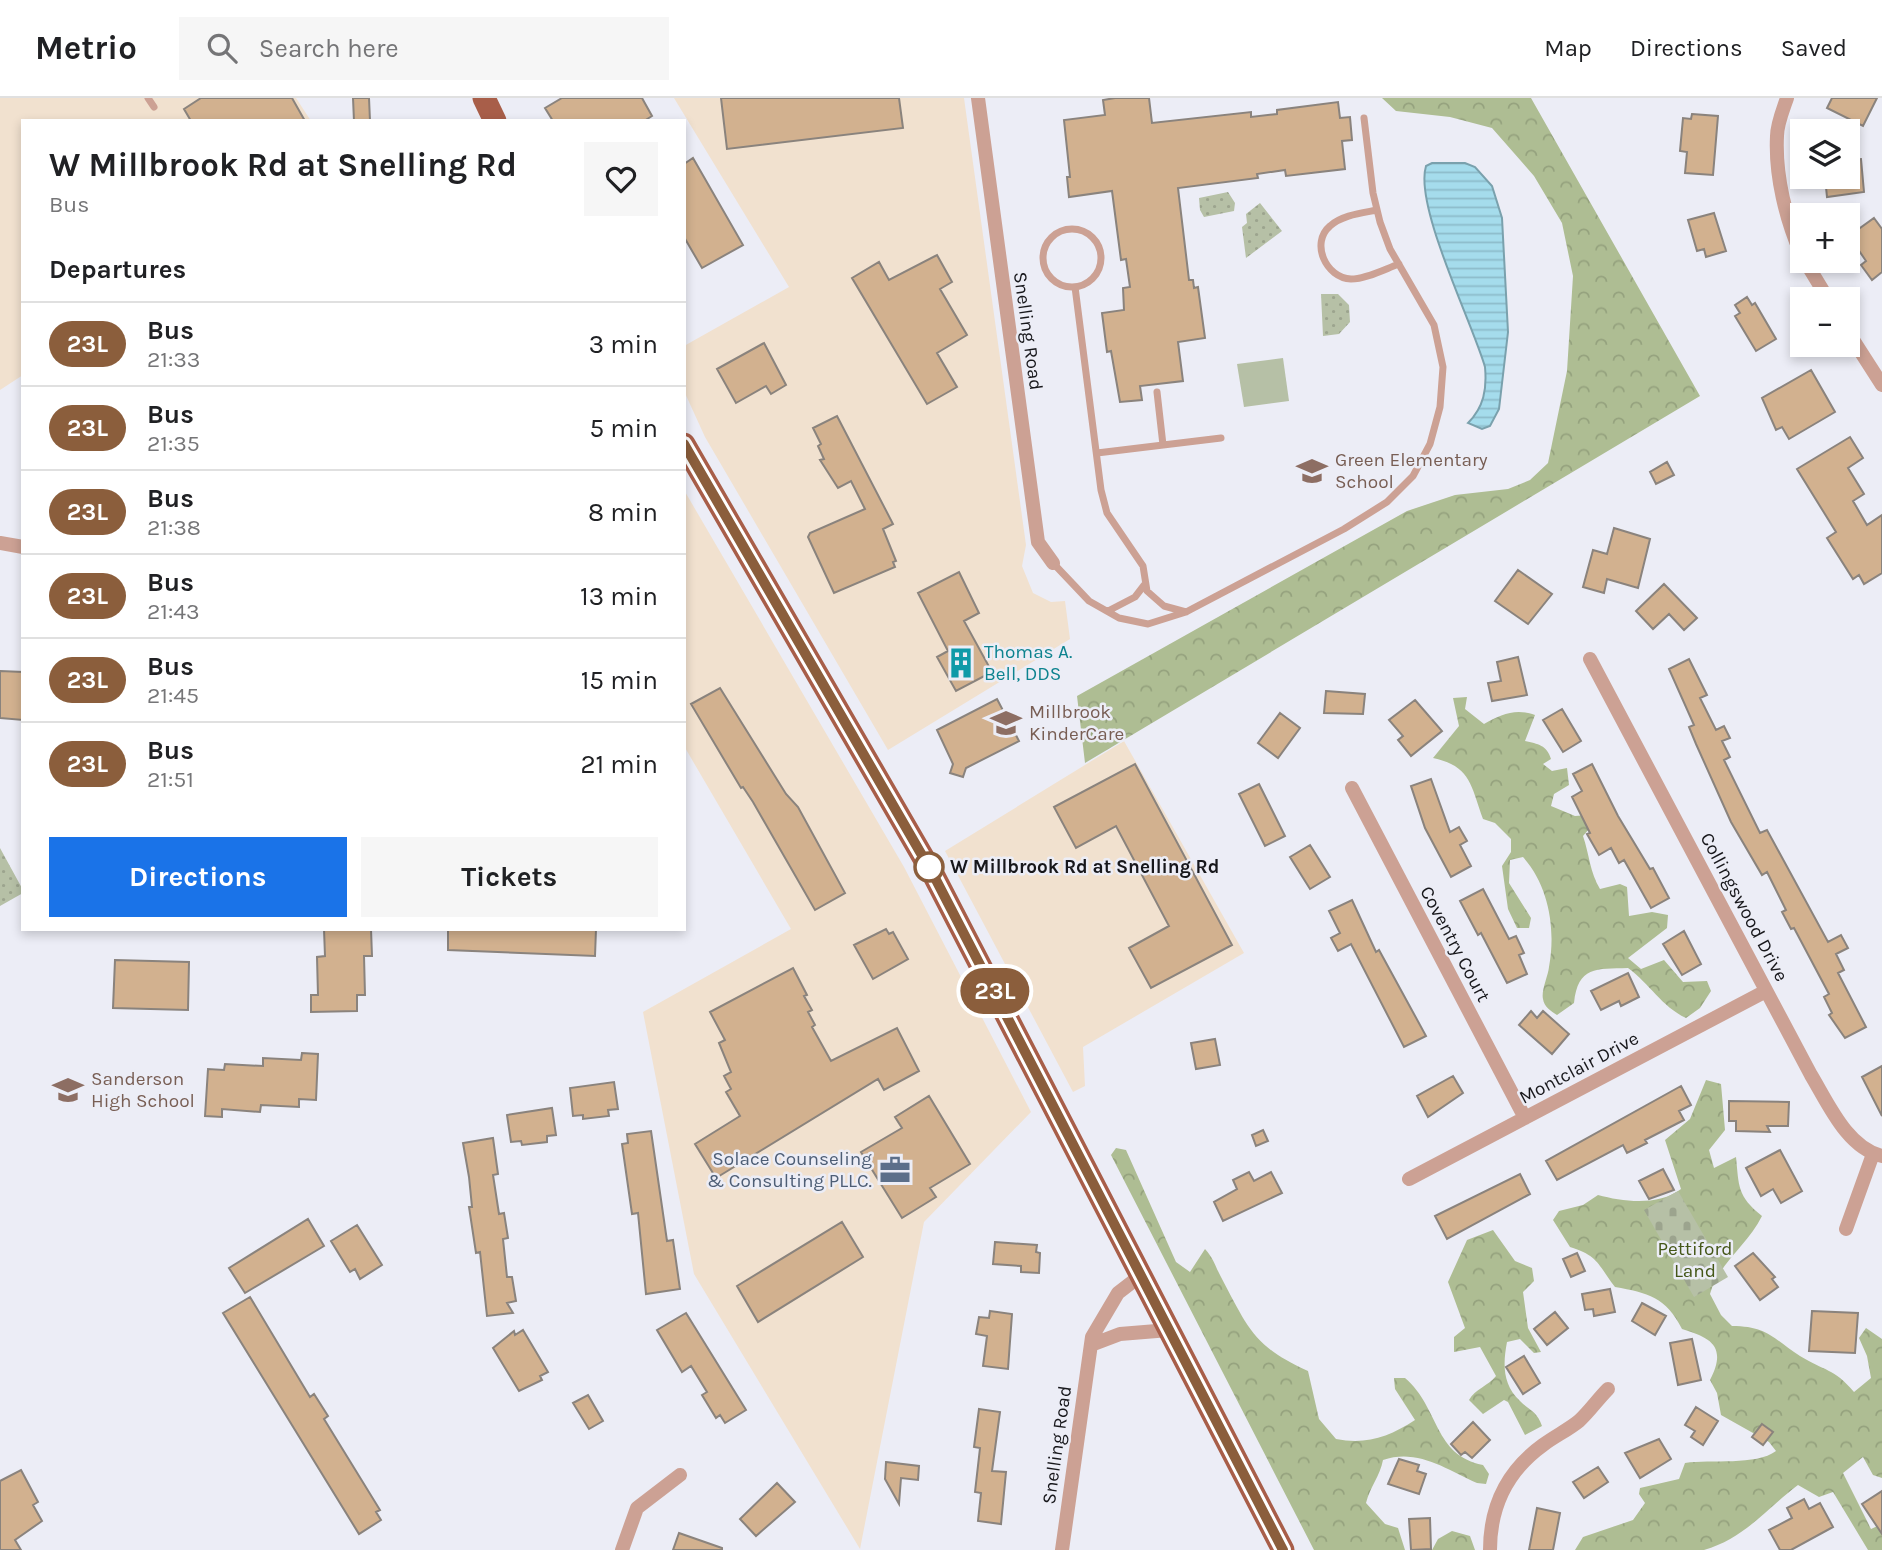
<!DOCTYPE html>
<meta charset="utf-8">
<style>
body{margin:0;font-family:Karla,sans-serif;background:#f6f6f6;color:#202124;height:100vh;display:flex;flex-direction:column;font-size:26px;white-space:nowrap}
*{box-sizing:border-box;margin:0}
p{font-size:23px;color:#757577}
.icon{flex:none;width:38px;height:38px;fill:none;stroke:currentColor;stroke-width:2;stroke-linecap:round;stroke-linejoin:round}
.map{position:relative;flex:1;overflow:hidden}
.details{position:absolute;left:21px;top:21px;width:665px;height:812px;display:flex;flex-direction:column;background:#fff;border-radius:0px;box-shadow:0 4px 10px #0003}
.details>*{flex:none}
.badge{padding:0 14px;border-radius:23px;font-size:24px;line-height:46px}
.tools{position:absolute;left:1790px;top:21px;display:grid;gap:14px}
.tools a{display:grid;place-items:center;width:70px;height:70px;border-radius:0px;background:#fff;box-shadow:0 4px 10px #0003;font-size:35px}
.map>.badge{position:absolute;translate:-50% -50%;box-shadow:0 0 0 4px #fff}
h2{padding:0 28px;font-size:26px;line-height:63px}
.round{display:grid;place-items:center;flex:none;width:74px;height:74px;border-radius:0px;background:#f6f6f6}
.headline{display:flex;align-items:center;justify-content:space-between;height:119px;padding:0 28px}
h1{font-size:33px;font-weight:700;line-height:52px}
.cta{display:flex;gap:14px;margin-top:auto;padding:14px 28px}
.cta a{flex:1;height:80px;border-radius:0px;background:#1a73e8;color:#fff;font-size:28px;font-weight:700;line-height:80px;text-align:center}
.cta a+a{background:#f6f6f6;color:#202124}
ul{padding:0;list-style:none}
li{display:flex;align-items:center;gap:21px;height:84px;padding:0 28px;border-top:2px solid #e0e0e0}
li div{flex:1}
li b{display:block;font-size:26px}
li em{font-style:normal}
li .badge{min-width:77px;font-weight:700;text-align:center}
header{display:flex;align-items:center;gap:42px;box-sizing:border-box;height:98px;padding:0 35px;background:#fff;border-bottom:2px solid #e0e0e0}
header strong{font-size:33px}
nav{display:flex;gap:38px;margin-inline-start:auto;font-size:24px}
.search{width:490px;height:63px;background:#f6f6f6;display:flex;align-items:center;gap:18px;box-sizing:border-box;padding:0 24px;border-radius:0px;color:#757577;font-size:26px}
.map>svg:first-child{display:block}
</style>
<header>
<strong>Metrio</strong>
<div class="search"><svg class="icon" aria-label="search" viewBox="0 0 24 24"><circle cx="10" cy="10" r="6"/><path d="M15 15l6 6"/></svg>Search here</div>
<nav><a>Map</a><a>Directions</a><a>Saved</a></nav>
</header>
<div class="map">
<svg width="1882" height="1452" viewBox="0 0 1882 1452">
<defs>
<pattern id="forest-crowns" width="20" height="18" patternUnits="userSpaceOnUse" patternTransform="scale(1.75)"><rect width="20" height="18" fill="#aebd93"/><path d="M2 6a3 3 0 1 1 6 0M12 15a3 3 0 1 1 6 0" fill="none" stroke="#95a27e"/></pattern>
<pattern id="cemetery-stones" width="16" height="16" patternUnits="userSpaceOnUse" patternTransform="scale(1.75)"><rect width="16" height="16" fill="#b6c0a6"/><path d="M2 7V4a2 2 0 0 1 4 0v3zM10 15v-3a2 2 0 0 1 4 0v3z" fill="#9ca48e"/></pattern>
<pattern id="park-dots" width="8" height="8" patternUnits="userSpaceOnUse" patternTransform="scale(1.75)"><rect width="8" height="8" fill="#b6c0a6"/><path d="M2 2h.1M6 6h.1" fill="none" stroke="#9ca48e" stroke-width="1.8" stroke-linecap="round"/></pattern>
<pattern id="water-rules" width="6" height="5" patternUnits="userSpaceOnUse" patternTransform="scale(1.75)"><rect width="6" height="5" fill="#a5dcec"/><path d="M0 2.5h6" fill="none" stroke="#8dbcca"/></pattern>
</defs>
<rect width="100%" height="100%" fill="#ecedf6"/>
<path fill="#f1e1cf" d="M0,0h296l15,23h-288v254l-23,15z
M674,0h290l62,447 -4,21 11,27 18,9 14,-1 5,38 -182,111 -183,-313 -21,-46v-45l105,-59z
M684,392l220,377 127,245 -107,110 -64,327 -166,-275 -51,-262 148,-83 -107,-183z
M1124,643l120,212 -161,94 2,39 -12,6 -128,-241z"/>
<path fill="url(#forest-crowns)" d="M1382,0h149l169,298 -615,367 -8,-67 330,-185 48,-16 53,-6 22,-9 18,-17 19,-92 6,-95 -11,-53 -28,-47 -42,-48 -42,-11 -54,-6z
M1467,599l-2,12 19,15c17,-10 32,-16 51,-9l-10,26c13,3 22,4 26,18l-8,5 9,7 15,-3 2,17 -15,9 -3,12 24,10 13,-1 7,7 -12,14c6,17 7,37 17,53l20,-5 7,3 2,29 23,-4 16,3 -1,13 -39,30 13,11 23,-9 19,22 24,-1 4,10 -11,17 -14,10c-25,-12 -36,-34 -58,-50 -32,1 -50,-2 -54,35l-17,12c-6,-4 -13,-8 -14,-16 -2,-8 5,-23 6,-32 7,-38 0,-81 -26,-110l-13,3 -1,23 22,35 -2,10h-12l-9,-19 -6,-43 9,-14v-13l-16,-16 -12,-4c-12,-33 -12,-53 -50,-61l26,-32 -6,-28z
M1706,982l15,4 4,46 -16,20 5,18 22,-11c3,29 1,39 26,59 -15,30 -44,48 -52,78l11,21 11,11c35,0 42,13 68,30 24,15 34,12 54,36l17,-14 -4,-22 -8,-18 7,-10 16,11v139l-9,-3 -10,-18 -20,16 28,56 11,-5v26h-14l-35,-58 -14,5 -21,-12c-33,25 -53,53 -94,65h-129l8,-13 50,-17 12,-17 -6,-9 1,-6 39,-9 6,-16c26,-4 71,3 91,-12l-7,-9 -48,-27 -4,-22 -7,-13c17,-33 2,-42 -28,-51 -16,-32 -34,-36 -67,-42 -17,-22 -16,-31 -45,-40l-17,-27 6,-9 24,-6 15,-10c26,7 61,11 83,-6l-16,-49 25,-21z
M1116,1050l10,2 50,112 14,10 15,-23c9,10 10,17 16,28 27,51 33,70 87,94l11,48 17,20c30,6 53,-2 79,-19l-20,-31 -1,-11h11c35,30 28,77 78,87l6,9 -3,10 -9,-1c-31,-14 -60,-35 -94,-23 -3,16 -13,27 -17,43l19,21 13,4 7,22h-91l-203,-395z
M1493,1132l22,31 17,7 2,13 -11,11 5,36 13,24 -7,1 -14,-14 -13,3c-4,21 -5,42 13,59 10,10 17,10 22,25l-17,9 -17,-33 -4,-2 -21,14 -14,-14c6,-11 19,-14 27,-24l-16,-29 -26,5v-15l11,-9 -17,-46 19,-42z
M1452,1433l18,5 5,14h-43l6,-11z"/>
<path fill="url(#cemetery-stones)" d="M1678,1093l50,86 -34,20 -50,-87z"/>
<path fill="url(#park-dots)" d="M1228,94l7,11 -1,8 -30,6 -4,-7 -1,-12z
M1260,105l22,28 -36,27 -4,-31 5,-4 -1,-9z
M1321,196h17l11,11 1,17 -11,12 -16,2z
M0,750l23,42v3l-23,13z"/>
<path fill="#b6c0a6" d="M1283,260l6,43 -45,6 -7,-43z"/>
<path fill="url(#water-rules)" stroke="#7aa1ad" stroke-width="2" d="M1432,65h33l10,4 17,19 10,32 6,114 -9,77 -9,17 -8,3 -14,-6c16,-16 19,-34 17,-56 -13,-45 -71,-161 -59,-201z"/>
<path fill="#d2b18f" stroke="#8a837d" stroke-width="2" d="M201,0h91l13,23h-114l-7,-12z
M353,0h16l1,23h-16z
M562,0h80l10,18 -8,5h-91l-8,-13z
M721,0h178l4,30 -176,21z
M1115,0h34l3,25 99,-11v5l26,-3v-4l61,-8 2,16 10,-1 2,23 -10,1 3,28 -59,7 -1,-6 -28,4 1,4 -80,10 11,92h4l1,8 4,-1 7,51 -27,4 5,39 -43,5 2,14 -22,2 -9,-51 -4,1 -5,-39 22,-3 -1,-22 7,-1 -4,-28 -5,1 -9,-69 -43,6 -2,-20h3l-6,-57 41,-5 -2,-15z
M1832,0h45l-14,28 -36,-18z
M1692,16l26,2 -5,59 -28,-2 2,-21 -7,-1 3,-33 8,1z
M693,60l50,87 -41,23 -18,-31v-73z
M1861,61l3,33 -37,5 -2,-20h23v-17z
M1714,115l12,38 -20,6 -2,-8 -7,2 -9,-31z
M1874,120l8,11v43l-10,8 -11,-15 5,-4 -17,-25z
M937,157l15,27 -12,7 27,46 -30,18 20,34 -30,17 -75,-126 27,-16 10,18z
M1747,199l5,8 3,-2 21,36 -20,12 -21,-35 5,-3 -5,-8z
M764,245l22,42 -15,9 -5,-8 -30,17 -19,-34z
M1811,272l24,42 -46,27 -7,-12 -6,3 -14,-32z
M837,318l56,108 -10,5 13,32 -3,1 2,5 -61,26 -26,-56 2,-4 55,-24 -14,-28 -13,7 -18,-28 4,-1 -6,-13 3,-2 -8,-16z
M1850,339l13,21 -15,10 16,26 -11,7 14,24 15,-10v58l-18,11 -5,-9 -6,4 -26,-41 9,-6 -39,-63z
M1667,364l7,13 -18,9 -6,-12z
M1614,430l36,11 -12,49 -31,-9 -3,14 -21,-6 10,-37 14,4z
M1518,472l34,24 -24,30 -33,-23z
M959,474l20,41 -15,8 28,51 -36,19 -19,-34 11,-6 -30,-58z
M1664,486l33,34 -13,12 -15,-16 -16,15 -17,-18z
M1518,559l9,38 -35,6 -4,-18 13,-2 -4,-19z
M1689,561l18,36 -7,3 16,32 8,-4 6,12 -8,3 8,16 -6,3 36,73 7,-3 61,112 13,-7 7,13 -12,6 8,16 -6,3 28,54 -21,11 -16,-23 3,-2 -8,-16 5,-3 -35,-66 -3,1 -9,-17 4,-2 -19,-38 -5,3 -31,-53 -35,-78 -7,-17 5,-2 -25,-56z
M0,573l23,1v48l-23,-2z
M720,590l66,106 12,13 47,86 -30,17 -62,-108 -10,-15 -2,1 -50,-84z
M1326,593l39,3 -2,20 -39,-1z
M997,601l22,42 -53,27 -3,9 -13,-4 3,-9 -16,-34z
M1415,602l27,31 -31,25 -13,-16 5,-4 -14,-16z
M1562,611l19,32 -18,11 -20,-32z
M1280,615l20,15 -22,30 -20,-15z
M1135,666l97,181 -81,43 -22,-40 40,-22 -53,-100 -40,22 -22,-41z
M1592,666l26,52 32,53 3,-1 16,30 -18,10 -27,-48 -5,3 -8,-15 -12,7 -12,-21 3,-1 -18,-36 10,-6 -9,-17z
M1431,681l19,53 9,-5 8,14 -7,4 11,21 -20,11 -26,-49 -14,-42z
M1259,686l26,52 -20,10 -26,-52z
M1310,747l20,32 -20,12 -20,-32z
M1483,791l26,50 7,-3 8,17 -5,2 8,19 -20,9 -26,-50 -3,2 -18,-34z
M1352,802l24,52 3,-2 47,86 -22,11 -53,-103 -13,7 -7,-13 9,-5 -11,-22z
M324,831h47l1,27h-8l1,39h-8v16l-46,1v-17h7l-1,-38 8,-1z
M448,831h148l-1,27 -147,-6z
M886,831l3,5 4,-2 15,27 -35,20 -19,-34z
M1684,833l17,33 -19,11 -19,-31z
M115,862l74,2 -1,48 -75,-2z
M793,870l14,27 -3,1 8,14 -4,2 7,13 -3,2 19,34 66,-33 22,43 -35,19 -6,-11 -162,99 -21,-34 45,-28 -14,-24 5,-3 -7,-13 7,-4 -12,-29 6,-3 -15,-28z
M1628,875l11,24 -18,9 -2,-5 -18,9 -10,-19z
M1531,913l6,7 6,-7 26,23 -17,20 -33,-29z
M1215,941l5,26 -24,4 -5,-26z
M302,955l16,1 -2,46 -17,-1v8l-38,-2 -1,7 -38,-3v8l-17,-1 3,-47 16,1 1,-6 38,2v-8l38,2z
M1882,968v50l-20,-39z
M1453,978l10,17 -35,24 -11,-21z
M614,984l4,27 -10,1 1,6 -26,3v-4l-10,1 -3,-28z
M1681,988l10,19 -12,6 5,9 -39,20 2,3 -20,10 -4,-8 -66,35 -11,-19z
M929,998l41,68 -40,24 6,9 -34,21 -41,-66 41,-24 -7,-11z
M1729,1003l60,1 -1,24h-21l3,6 -34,-1v-10h-7z
M552,1010l4,27 -9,1v6l-25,3 -1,-4 -10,1 -4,-27z
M1263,1032l5,11 -12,5 -4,-11z
M651,1033l16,110 6,-1 7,49 -34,5 -8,-81 -6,1 -10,-70 6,-1 -1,-9z
M493,1040l5,36 -5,1 6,39 5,-1 4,25 -5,1 4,38h5l4,24 -9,2 6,10 -26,3 -7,-64 -4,1 -7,-46h3l-3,-30 -6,-34z
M1780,1052l22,41 -21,12 -8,-14 -12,7 -15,-28z
M1663,1071l11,21 -25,9 -10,-18z
M1249,1074l5,9 17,-9 11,21 -59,28 -9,-19 23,-13 -4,-9z
M1520,1076l10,20 -83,45 -12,-23z
M308,1121l16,27 -79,47 -16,-25z
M842,1124l21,35 -105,65 -21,-36z
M357,1127l25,40 -22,14 -5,-10 -5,3 -19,-31z
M995,1144l42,3 -1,7 4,1 -1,20 -18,-1v-6l-28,-2z
M1577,1155l8,18 -14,6 -8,-18z
M1753,1155l22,24 -3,2 6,8 -18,13 -25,-34z
M1610,1191l5,23 -21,4 -1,-7 -8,1 -3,-16z
M250,1199l60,100 4,-3 14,22 -4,3 56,91 -4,2 5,8 -22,14 -136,-221z
M1642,1205l24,13 -11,19 -23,-14z
M990,1213l22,3 -4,55 -25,-3 4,-30 -11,-2 3,-17 10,1z
M1812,1213l46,2 -3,40 -46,-2z
M1555,1214l13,16 -21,17 -13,-16z
M686,1215l60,97 -21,13 -5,-8 -4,3 -14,-23 5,-3 -16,-26 -9,6 -25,-42z
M523,1232l25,42 -8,4 2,4 -23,11 -26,-43 21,-17 1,4z
M1692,1241l9,41 -23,5 -8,-42z
M1524,1258l16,27 -17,11 -17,-27z
M588,1297l15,26 -14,8 -16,-26z
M1696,1309l22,14 -15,24 -12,-8 4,-6 -10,-6z
M979,1311l21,3 -8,59 14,1 -5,52 -23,-3 3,-28 -6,-1 5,-44 -6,-1z
M1473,1324l17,18 -18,18 -7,-6 -4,3 -10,-11z
M1762,1326l11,8 -10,13 -11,-8z
M1659,1341l12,20 -31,19 -15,-25z
M1399,1361l20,6 -2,6 9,3 -7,20 -31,-10z
M886,1364l33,4 -1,14 -17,-2 -2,26 -14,-25z
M1598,1369l10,15 -24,16 -11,-16z
M21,1372l17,32 -5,3 9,16 -27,19 6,10h-21v-69z
M777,1385l18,19 -39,34 -16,-17z
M1882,1393v43l-20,-30z
M1804,1401l5,10 11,-6 13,24 -42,23h-11l-11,-20 23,-12 -5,-10z
M1537,1410l23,5 -7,37h-24z
M1430,1420l1,31 -20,1 -2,-31z
M679,1435l43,15v2h-49z"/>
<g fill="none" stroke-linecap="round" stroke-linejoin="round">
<path stroke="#cca194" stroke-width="7" d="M148,0l6,9
M1377,112c-15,3 -35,5 -47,16 -20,17 -4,52 21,53 15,0 34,-10 48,-15
M1043 160a29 29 0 1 1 58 0a29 29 0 1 1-58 0Z
M1075,189l26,203 6,23 36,53 4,25 17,15 22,6
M1157,294l6,53
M1097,355l124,-15
M1053,465l36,38 30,17 29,6 38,-12 158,-83 43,-27 26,-26 17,-32 10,-37 3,-40 -9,-42 -44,-76 -10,-27 -7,-29 -9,-75
M1108,513l27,-14 10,-13"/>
<path stroke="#cca194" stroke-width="14" d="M978,0l60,444 15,21
M1787,0c-4,12 -10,26 -10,38 -2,40 9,84 25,120
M1805,163l23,38
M1848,234l34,53
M0,445l23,4
M1590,561l221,416c17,28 36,73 71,81
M1352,690l173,330
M1409,1081l357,-188
M1846,1131l27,-75
M1091,1247l29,-11 49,-4
M622,1452l15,-42 43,-33
M1062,1452l30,-213 26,-44 22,-17
M1490,1452c0,-44 17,-79 53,-105 12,-9 25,-15 36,-24 10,-9 19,-22 29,-32"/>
<path stroke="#a85e49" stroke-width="23" d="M484,0l11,23
M684,346l250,432 349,674"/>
</g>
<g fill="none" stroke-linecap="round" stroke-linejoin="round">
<g stroke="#fff" stroke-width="16">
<path id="line" d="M684,346l250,432 349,674"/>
</g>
<use href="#line" stroke="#8b5e3c" stroke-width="10"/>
</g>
<defs>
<g id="school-bare" transform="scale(2.415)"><path d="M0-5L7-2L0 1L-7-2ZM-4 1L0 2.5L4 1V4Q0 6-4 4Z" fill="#8d6e63" stroke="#ecedf6" stroke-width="2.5" paint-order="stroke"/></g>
<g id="building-bare" transform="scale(2.415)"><path d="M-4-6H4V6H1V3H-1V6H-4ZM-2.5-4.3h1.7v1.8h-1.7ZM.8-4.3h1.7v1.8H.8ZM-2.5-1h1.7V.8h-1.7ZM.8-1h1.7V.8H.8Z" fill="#0f9aa8" stroke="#ecedf6" stroke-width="2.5" paint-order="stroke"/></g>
<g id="office-bare" transform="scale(2.415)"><path d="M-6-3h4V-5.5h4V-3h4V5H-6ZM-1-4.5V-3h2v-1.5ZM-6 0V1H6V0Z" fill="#5c6f8a" stroke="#ecedf6" stroke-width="2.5" paint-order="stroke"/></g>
</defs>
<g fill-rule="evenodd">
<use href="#school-bare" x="1312" y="373"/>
<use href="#building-bare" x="961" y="565"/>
<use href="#school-bare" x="1006" y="625"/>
<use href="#school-bare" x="68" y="992"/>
<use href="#office-bare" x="895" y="1072"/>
</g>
<circle fill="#fff" stroke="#8b5e3c" stroke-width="3.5" cx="929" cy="769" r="14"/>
<g text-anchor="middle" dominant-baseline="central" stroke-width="5" stroke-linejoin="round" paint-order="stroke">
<g font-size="19" fill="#17171b" stroke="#ecedf6">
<text transform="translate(1028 233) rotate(82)">Snelling Road</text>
<text transform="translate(1744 809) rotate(62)">Collingswood Drive</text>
<text transform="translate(1455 846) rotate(62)">Coventry Court</text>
<text transform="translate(1579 970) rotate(-28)">Montclair Drive</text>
<text transform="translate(1057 1347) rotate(-82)">Snelling Road</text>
</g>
<g font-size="19" fill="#785e54" stroke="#ecedf6" text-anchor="start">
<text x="1335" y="362">Green Elementary<tspan x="1335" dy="22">School</tspan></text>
<text x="1029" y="614">Millbrook<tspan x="1029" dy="22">KinderCare</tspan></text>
<text x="91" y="981">Sanderson<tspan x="91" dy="22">High School</tspan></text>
</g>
<g font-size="19" fill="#0d838f" stroke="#ecedf6" text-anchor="start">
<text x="984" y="554">Thomas A.<tspan x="984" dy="22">Bell, DDS</tspan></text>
</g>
<g font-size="19" font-weight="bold" fill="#17171b" stroke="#ecedf6" text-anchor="start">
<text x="950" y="769">W Millbrook Rd at Snelling Rd</text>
</g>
<g font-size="19" fill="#4e5e75" stroke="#ecedf6" text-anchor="end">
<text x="872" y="1061">Solace Counseling<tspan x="872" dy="22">&amp; Consulting PLLC.</tspan></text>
</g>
<g font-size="19" fill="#455718" stroke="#ecedf6">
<text x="1695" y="1151">Pettiford<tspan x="1695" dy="22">Land</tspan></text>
</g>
</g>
</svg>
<div class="tools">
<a><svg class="icon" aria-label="layers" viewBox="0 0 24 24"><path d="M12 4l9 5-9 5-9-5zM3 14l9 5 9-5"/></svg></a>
<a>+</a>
<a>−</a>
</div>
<b class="badge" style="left:995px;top:893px;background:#8b5e3c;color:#fff">23L</b>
<section class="details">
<div class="headline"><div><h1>W Millbrook Rd at Snelling Rd</h1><p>Bus</p></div><a class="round"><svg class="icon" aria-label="heart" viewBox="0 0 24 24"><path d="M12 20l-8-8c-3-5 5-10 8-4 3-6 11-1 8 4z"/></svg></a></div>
<h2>Departures</h2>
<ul>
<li><span class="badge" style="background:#8b5e3c;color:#fff">23L</span><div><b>Bus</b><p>21:33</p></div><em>3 min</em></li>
<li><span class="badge" style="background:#8b5e3c;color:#fff">23L</span><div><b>Bus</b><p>21:35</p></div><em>5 min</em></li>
<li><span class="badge" style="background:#8b5e3c;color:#fff">23L</span><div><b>Bus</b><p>21:38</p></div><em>8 min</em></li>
<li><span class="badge" style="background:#8b5e3c;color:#fff">23L</span><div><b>Bus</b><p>21:43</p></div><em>13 min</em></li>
<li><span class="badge" style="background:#8b5e3c;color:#fff">23L</span><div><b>Bus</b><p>21:45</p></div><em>15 min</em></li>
<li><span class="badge" style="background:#8b5e3c;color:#fff">23L</span><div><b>Bus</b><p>21:51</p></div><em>21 min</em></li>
</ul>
<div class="cta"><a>Directions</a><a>Tickets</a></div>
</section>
</div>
